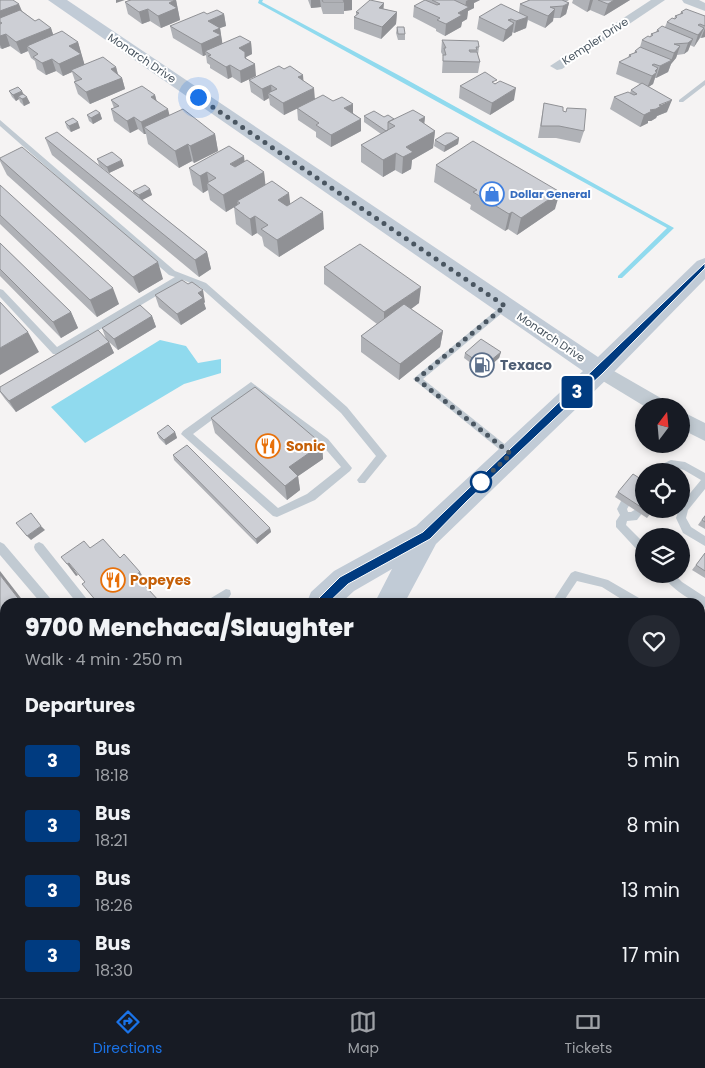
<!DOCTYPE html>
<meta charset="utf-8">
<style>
body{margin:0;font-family:Poppins,sans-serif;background:#242831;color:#f1f3f6;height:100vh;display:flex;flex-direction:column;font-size:19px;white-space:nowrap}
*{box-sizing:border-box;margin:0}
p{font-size:16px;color:#9ea1a6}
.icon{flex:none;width:28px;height:28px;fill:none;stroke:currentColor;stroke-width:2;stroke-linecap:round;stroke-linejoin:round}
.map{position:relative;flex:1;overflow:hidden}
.sheet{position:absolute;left:0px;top:598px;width:705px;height:401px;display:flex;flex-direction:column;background:#171b24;border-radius:15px 15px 0 0;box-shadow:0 2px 8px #0003}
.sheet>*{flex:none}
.badge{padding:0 10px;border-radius:4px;font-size:18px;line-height:32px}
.needle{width:32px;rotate:16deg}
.fabs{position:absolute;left:635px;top:398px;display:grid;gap:10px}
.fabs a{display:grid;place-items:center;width:55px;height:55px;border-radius:50%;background:#171b24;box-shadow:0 2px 8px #0003;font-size:25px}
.you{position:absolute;width:25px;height:25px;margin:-12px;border:4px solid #fff;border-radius:50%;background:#1a73e8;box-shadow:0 0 0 8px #1a73e833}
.map>.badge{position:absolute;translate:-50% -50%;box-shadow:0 0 0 2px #fff}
h2{padding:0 25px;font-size:19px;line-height:45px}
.round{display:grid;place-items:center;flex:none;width:52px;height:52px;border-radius:26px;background:#242831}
.headline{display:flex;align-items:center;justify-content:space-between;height:85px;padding:0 25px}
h1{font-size:24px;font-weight:800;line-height:38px}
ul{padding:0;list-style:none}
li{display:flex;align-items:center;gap:15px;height:65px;padding:0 25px}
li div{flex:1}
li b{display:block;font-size:19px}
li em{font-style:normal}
li .badge{min-width:55px;font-weight:700;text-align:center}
.menu{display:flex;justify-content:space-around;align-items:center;height:70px;border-top:1px solid #363941;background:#171b24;font-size:14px;color:#9ea1a6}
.menu a{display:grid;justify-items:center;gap:2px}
.menu .current{color:#1a73e8}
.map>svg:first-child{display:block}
</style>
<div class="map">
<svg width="705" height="998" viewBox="0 0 705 998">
<rect width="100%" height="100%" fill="#f5f3f3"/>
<path fill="#90daee" d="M160,340l26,6 12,17 23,-4v14l-37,11 -99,59 -34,-36z"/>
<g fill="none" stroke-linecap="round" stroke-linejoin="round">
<path fill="#90daee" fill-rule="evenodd" d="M259,0h4l-1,2 140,75 272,151 -52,50h-4v-2l49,-48 -409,-225z"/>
<path fill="#c1cad2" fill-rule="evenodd" d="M705,80v5l-22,17h-4v-2z
M0,120l175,151 31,12 141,124 40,49 -22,27h-6l-2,-3 19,-24 -35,-43 -141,-126 -17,-7 -124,74h-6l-53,-57v-8l3,1 54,57 118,-70 -6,-2 -169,-149z
M505,303l4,3 -1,2 -85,71 90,72 2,3 -2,3 -3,1 -97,-79z
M251,382l77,57 24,29 -2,3 -35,29 -38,17 -4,-1 -92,-82 2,-3zM251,391l71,54 19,22 -34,27 -29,14 -85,-74z
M671,460l14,2 20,11v16l-17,21 -2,8 5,9 14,9v10l-22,-13 -7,-15 3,-9h2v-5l20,-24 -17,-10 -7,-2 -11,3h-12c3,-6 11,-8 17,-11z
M625,500l4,1 1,3 -3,5 1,3h3l7,-4 4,1 1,3 -6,8 -10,1 -1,4 18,18v12l-4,-2 -24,-26v-6l4,-6 -3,-6 4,-8z
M0,542l4,2 46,54 1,4h-11l-40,-47z
M39,542l4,2 43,54 1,4h-11l-41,-52 -1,-3 1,-3z
M575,571l33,9 31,18 1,4h-14l-24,-15 -25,-6 -14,21h-11l19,-29z
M662,574h12l8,8 23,15v11l-5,-2v-4c-11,0 -33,-18 -38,-28z
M226,589l4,1 1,4c-4,9 -12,8 -21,8l1,-4z
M700,827l5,2v16l-5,-2z
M200,994h15l-2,4h-15z
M248,994h16l2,4h-16z
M679,994h16l2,4h-16z"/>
<path fill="#c1cad2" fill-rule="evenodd" d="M651,0h14l-103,69 -5,1 -7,-4z
M682,0h17l6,3v8l-21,-8z
M600,363l66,38 3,5h-25l-51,-31 -2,-5 2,-5z
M681,411l24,12v18l-24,-12z
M705,918v31l-5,3v-31z
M634,994h31l-2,4h-31z"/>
<path fill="#c1cbd6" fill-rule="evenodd" d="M48,0h19l531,357 99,-96 8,-3v21l-96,98 -173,167 -31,58h-30l17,-33 -38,22 -12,11h-35l4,-10 23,-21 82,-45 167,-155z
M5,906v42l-5,2v-42z
M31,994h42l-2,4h-42z"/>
</g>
<path fill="#b0b2b7" d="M0,0l22,11 13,10 16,7 2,7 25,7 6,22 32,3 2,7 4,4 3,11 -35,15 -12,-10 -4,-12 1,-1 -3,-9 -9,4 -7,-5 -10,4 -9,-6 -2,-8 -4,-3 -3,-7 -7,3 -11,-8 -8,3 -2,-1z
M127,0h49l4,20 -19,8 -11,-7 -8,3 -14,-10 -3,-12 4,-1z
M308,0h44v10l-8,1v3h-21l-2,-7 -10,1z
M425,0h55l-6,3v5l-6,3 -1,8 -5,3 -1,5 -16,9 -9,-5v-2l-23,-12 1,-11z
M529,0h40l-3,2 3,1 -3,11 -6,4h-7v3l-8,7 -17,-8 -2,8 -12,5 -2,-1v3l-9,7 -26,-13 2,-12 40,-5 1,-8z
M573,0h57l-26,16 -14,-6 -3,2 -15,-9z
M384,9l13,3 -1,12 -15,15 -27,-10v-12l2,-1v-4z
M681,12l24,4v21l-5,1 -6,9 -4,-2 -2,6 -4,3 -7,1 -1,3 -5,6 -3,8 -12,6h-1l-2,6 -5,3 19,25 -10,4 -1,2 -5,3h-3v2l-8,4 -30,-18 4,-12 16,-4 1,-3 9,-6 -24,-10 3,-12 9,-4 1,-3 5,-2 1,-2 5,-4 2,-7 8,-3 1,-3 5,-2 1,-2 8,-3 2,-5 7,-3 1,-3 5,-2z
M207,14h17l2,12 -6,2 2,16 29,-2 1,12 -6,3v2l10,17 -15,7 -9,-6 -4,2 -18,-11v-3l-3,-2 -1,-8 -3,1 -30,-18 -3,-12z
M397,27l8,7v6h-7l-2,-7z
M442,40l37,7 -1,8 2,7 -2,11h-36l1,-17 -2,-4z
M284,69l19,6v6l12,18 38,14 8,6v12l-30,16 -15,-10v-5l-18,-12 -1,-12 -13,7 -14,-10 -1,-7 -5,3 -13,-9 -2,-12z
M497,83l17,17 -24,15 -31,-17 1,-12z
M9,91l15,3 6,9 -6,3 -4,-4 -1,-3 -3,2 -4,-4z
M155,95l2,7 12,13 46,19 3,17 -24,12 -2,-2 -13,7 -31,-24 -2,-10h-2l-6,-5 -8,4 -16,-12 -3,-12 3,-1 -3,-8z
M544,103l19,8 21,20 -4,12 -24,-5h-18z
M100,113l2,6 -9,5 -4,-3 -2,-6z
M364,116l20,1 10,2 31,-2 -1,7 11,7 -2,17 -21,12 -1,9 -9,5 -7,-4 -12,7 -22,-15v-17l20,-11 -17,-12z
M65,122l15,6 -9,4 -4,-4z
M45,138l89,56 -1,-3 17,-2 2,6 -10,5 65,52 4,17 -12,8 -147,-122z
M459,138l-1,6 -14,8 -10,-6 1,-6z
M0,158l163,121 -24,14 -132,-118 -7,-14z
M97,159l27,7 -15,7 -10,-8z
M245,162l19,10 1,13 59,44 -45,28 -15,-11 -2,-9 -5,-4 -5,3 -16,-12 -2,-17 -8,5 -16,-12 -2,-10 -5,3 -10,-8 -4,-17z
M436,165l119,44 -38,26 -9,-6 -3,2 -35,-22 1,-4 -37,-23z
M0,185l119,119 -22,13 -97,-93z
M0,243l71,69 7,16 -17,10 -61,-62z
M324,267l95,36 -8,6 32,22 -3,16 -41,33 -38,-28v-16l16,-12 -53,-40z
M155,295l50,7 -1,1 2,6 -25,16 -22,-18z
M152,316l4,11 -38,23 -9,-8 5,11 -98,59 -11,-13 -5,-7v-5l106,-48 -4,-11z
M501,352l-2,6 -16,14 -19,-14 1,-5z
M211,418l111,26 1,15 -25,17 2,14 -13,10 -72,-67z
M175,432l2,6 -11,7 -7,-7 -2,-5z
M173,455l97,73 1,4 -14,12 -83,-84z
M618,492l36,17 -7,9 -32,-21z
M705,515v14l-7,-4z
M705,553v25l-13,-8z
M700,636l5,3v84l-4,3 -1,-1z"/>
<path fill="#909195" d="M116,0h9l-9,3z
M175,0h1l4,20 -19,8 -3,-12 11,-13z
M311,0h9l1,7 -10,1z
M341,0h11v10l-8,1v-9z
M468,0h12l-6,3v5l-6,3 -1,8 -5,3 -1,5 -16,9 1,-12 12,-11 7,-4 1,-8z
M590,0h3l-3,10 -3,2z
M614,0h16l-26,16 4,-12z
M384,3l-1,12 -4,-7z
M569,3l-3,11 -6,4 3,-12z
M19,4l5,12 -24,6v-11z
M148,9l2,12 -8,3 -3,-12z
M555,9l-2,12 -8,7 3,-12z
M397,12l-1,12 -15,15 1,-12z
M224,14l2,12 -6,2 3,19 -18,4 1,4 -3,1 -2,-12 7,-23z
M528,17l-2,11 -12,5 2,-12z
M511,19l-2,8 5,-4 -2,12 -9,7 5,-22z
M51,28l4,12 -28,6 1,5 -7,3 -5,-12z
M704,28l-5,11 -5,8 4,-12z
M705,28v9l-4,1z
M6,34l4,12 -8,3 -2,-4v-9z
M693,39l-5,12 -4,3 4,-11z
M78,42l7,24 -14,4 1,2 -9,4 -4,-12 10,-18z
M251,42l1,12 -6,3 1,7h8l1,12 -15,7 -1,-12 -1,-23z
M680,46l-4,12 -5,6 -3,8 -12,6 4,-12 11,-5 3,-8z
M52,59l4,12 -10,4 -4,-12z
M230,65l2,12 -4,2 -2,-12z
M116,67l3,12 3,-1 3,11 -35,15 -4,-12 25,-23z
M658,68l-5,16 -6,4 5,-12 3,-5z
M303,75l1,12 -6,-10z
M271,85l1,11 -4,-3 1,5 -5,3 -2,-12z
M314,88l1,12 -31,15 -1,-12z
M516,88l-2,12 -24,15 2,-12z
M22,91l3,6 -7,-1 1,3 -3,2 -3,-6z
M155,95l3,12 -7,-10z
M27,97l3,6 -6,3 -2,-7z
M672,100l-5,12 -10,4 -1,2 -5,3h-3v2l-8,4 4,-12 6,-5z
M353,104v12l-9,-8z
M168,109l3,12 -27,6 2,7h-2l-3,-12z
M100,113l2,6 -9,5 -2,-6z
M134,117l4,12 -8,4 -3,-12z
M425,117l-2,17 -4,-14z
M361,119v12l-30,16v-12z
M78,122l2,6 -9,4 -2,-6z
M435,131l-2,17 -21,12 -1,9 -9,5 1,-17 3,-10z
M215,134l3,17 -24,12 -4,-17z
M459,138l-1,6 -14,8 1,-6z
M188,144l4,17 -13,7 -4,-17z
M396,153l-1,17 -12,7v-17z
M244,156l2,17 -16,-9z
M122,160l2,6 -15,7 -2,-6z
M207,172l2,12 -2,-1 1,7 -5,3 -3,-17z
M264,172l2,17 -29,12 1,4 -12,7 -3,-17z
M150,189l2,6 -12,6 -1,-6z
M560,192l-5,17 -38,26 4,-17z
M289,193l2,17 -13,-10z
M323,212l1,17 -45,28 -2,-17z
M512,212l-4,17 -3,2 4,-17z
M255,216l2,17 -5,3 -2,-17z
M207,252l4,17 -12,8 -4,-17z
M158,262l5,17 -24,14 -6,-16z
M421,287l-2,16 -35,26v-17z
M113,288l6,16 -22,13 -7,-17z
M203,290l2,12 -1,1 2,6 -25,16 -4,-11 21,-21z
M71,312l7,16 -17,10 -8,-16z
M152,316l4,11 -38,23 -4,-11z
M443,331l-3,16 -41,33 1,-16z
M28,332l11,20 -39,23v-27z
M109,342l5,11 -98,59 -7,-11z
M501,352l-2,6 -16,14 1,-6z
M175,432l2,6 -11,7 -2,-5z
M322,444l1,15 -32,22 -2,-14z
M298,476l2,14 -13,10 -2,-14z
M41,526l4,4 -14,10 -4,-4z
M270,528l1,4 -14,12 -1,-5z
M69,563l9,12 -2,1 -9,-12z
M0,571l24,31h-3l-21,-27z
M140,572l7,11 -4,4 -8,-12z
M5,731v22l-5,4v-22z"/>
<path fill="#cdcfd5" stroke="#909195" d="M0,0h13l6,4 -19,7z
M131,0h44l-6,3 8,5 -19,8 -10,-7 -9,3 -14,-10z
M322,0h21l1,2h-21z
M370,0l14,3 -5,5 18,4 -15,15 -28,-10 5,-4 -3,-1z
M425,0l12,5 3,-1 -8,-4h22l15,7 -11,6 4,2 -16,9 -9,-4 3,-2 -26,-12z
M530,0h32l7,3 -6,3 -13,1 5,2 -7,7 -28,-12z
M598,0h16l-6,4z
M501,4l27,13 -12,4 -5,-2 -3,1 6,3 -8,7 -27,-13z
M686,9l19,7v10l-5,-2 -2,1 6,3 -6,7 -31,-13 5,-4 3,1 2,-2 -2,-1 8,-3 -2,-1z
M20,10l15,11 4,-2 12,9 -35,14 -10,-8 -6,2v-12l2,-1 -2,-1v-4z
M217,10l7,4 -16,7 12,7 -7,3 8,4 -20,9 -31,-18 34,-14 3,2z
M662,26l31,13 -5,4 -14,1 6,2 -6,7 -32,-13 6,-4 2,1 3,-2 -2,-1 8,-3 -2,-1z
M397,27h7l1,7h-7z
M62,31l16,11 -9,4 12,8 -22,10 -7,-5 -10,4 -9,-6 5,-3 -11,-8z
M240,36l11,6 -12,6 6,4v6l10,6 -15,7 -10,-6 -4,2 -18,-11 3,-1 -6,-4z
M442,40l36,1 1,6h-3l1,3h-8l1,2h7l3,10 -37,-1v-6h3l-2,-7h2z
M640,47l32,13 -12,6 -6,-2 -2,1 6,3 -3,3 2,1 -5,4 -33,-14 12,-6 -2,-1 8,-3 -2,-1z
M103,57l13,10 -5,2 11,9 -36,14 -12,-10 8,-3 -11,-9z
M279,66l5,3 6,-3 13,9 -5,2 16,11 -31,15 -15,-10 9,-4 -6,-4 -9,4 -13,-9z
M485,72l12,8 -5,2 3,2 5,-3 16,7 -24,15 -32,-17z
M642,83l30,17 -13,5 2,1 -5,3 -6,1 2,1 -8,4 -30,-18 14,-5 6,3 3,-1 -6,-4z
M142,86l13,9 -4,2 17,12 -27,13 -7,-5 -7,4 -16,-12 8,-3 -8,-6z
M18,87l4,4 -9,4 -4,-4z
M23,94l4,3 -5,2 -4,-3z
M323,95l10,6 9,-4 11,7 -9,4 17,11 -30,16 -15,-10 3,-2 -22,-15z
M544,103l19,4v4l3,1 1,-4 19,1 -2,22 -25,-5h-18z
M183,109l32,25 -25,12 -2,-2 -13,7 -31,-24z
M96,110l4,3 -9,5 -4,-3z
M413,110l12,7 -6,3 16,11 -29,16 7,5 -10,5 -7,-4 -13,7 -22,-15 34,-19 -7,-4z
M374,111l10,6 4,-2 6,4 -6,3v8l-2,1 -22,-15z
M73,118l5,4 -9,4 -4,-4z
M57,132l150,120 -12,8 -150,-122z
M446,133h5l8,5 -14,8 -10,-6z
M473,141l87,51 -39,26 -9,-6 -3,2 -36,-22 4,-2 -41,-25z
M229,146l15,10 -14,8 5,3 12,-7 17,12 -41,23 -16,-12 9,-5 -9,-6 -7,4 -11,-8z
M22,147l136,115 -25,15 -133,-118v-1z
M112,152l10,8 -15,7 -10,-8z
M272,181l17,12 -11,7 9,6 14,-9 22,15 -46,28 -16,-11 7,-4 -13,-9 -5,3 -16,-12 6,-4 -3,-2z
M0,185l113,103 -23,12 -90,-85z
M145,185l5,4 -11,6 -6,-4z
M0,243l71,69 -18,10 -53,-53z
M360,244l61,43 -37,25 -60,-45z
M182,280l6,4 4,-2 11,8 -5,3 5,5 -26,16 -22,-19z
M0,302l28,30 -28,16z
M404,304l39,27 -43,33 -39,-28z
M140,305l12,11 -38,23 -12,-11z
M98,330l11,12 -100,59 -9,-10v-4z
M481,339l20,13 -17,14 -19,-13z
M255,387l67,57 -33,23 9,9 -13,10 -74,-68z
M168,425l7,7 -11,8 -7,-7z
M187,445l83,83 -14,11 -83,-84z
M633,474l11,7v28h10l-4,4 -32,-21z
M31,513l10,13 -14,10 -11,-13z
M705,516v6l-3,-2z
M103,539l17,19 4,-4 16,18 -5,3 25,27h-63l-15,-18 3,-2 -16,-19 -2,1 -6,-7 23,-16 6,7z
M705,553v18l-9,-6z
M0,575l21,27h-16v129l-5,4z
M700,636l5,3v73l-5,-3z
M463,994h42l-2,4h-35z"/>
<path fill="#003b80" stroke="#fff" d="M705,263v5l-102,105 -136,128 -37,38 -82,45 -23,22h-7l-2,-4 2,-3 22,-22 83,-45z"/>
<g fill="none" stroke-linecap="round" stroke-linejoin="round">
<path stroke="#4a5661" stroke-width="5" stroke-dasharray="0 9" d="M198,97l307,209 -88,73 94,75 -36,33 6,-5"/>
</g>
<defs>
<g id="shop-ring" transform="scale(1.25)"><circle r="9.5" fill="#fff" stroke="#3f7fe0" stroke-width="1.5"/><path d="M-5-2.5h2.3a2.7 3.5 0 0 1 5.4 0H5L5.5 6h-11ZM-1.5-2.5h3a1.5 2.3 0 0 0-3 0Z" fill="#3f7fe0"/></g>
<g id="fuel-ring" transform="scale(1.25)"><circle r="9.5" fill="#fff" stroke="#5c6f8a" stroke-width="1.5"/><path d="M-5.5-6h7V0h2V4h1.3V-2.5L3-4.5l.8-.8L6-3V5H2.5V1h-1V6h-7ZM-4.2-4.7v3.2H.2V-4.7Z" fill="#5c6f8a"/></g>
<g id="restaurant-ring" transform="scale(1.25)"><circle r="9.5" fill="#fff" stroke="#e8710a" stroke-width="1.5"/><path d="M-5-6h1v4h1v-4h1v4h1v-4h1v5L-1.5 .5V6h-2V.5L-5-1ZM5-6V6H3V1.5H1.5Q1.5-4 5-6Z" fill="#e8710a"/></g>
</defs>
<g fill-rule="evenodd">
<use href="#shop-ring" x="492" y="194"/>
<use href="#fuel-ring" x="482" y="365"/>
<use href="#restaurant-ring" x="268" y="446"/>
<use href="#restaurant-ring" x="113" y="580"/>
</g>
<circle fill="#fff" stroke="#003b80" stroke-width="2.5" cx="481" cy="482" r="10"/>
<g text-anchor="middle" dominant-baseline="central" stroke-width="4" stroke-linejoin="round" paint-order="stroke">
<g font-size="11" fill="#4a5661" stroke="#fff">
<text transform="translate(595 41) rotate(-33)">Kempler Drive</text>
<text transform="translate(142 58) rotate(34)">Monarch Drive</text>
<text transform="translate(551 337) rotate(34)">Monarch Drive</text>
</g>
<g font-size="11" font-weight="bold" fill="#366cbe" stroke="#fff" text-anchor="start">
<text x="510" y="194">Dollar General</text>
</g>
<g font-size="14" font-weight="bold" fill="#4e5e75" stroke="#fff" text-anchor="start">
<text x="500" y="365">Texaco</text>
</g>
<g font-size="14" font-weight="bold" fill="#c56008" stroke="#fff" text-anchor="start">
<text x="286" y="446">Sonic</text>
<text x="130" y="580">Popeyes</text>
</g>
</g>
</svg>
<div class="fabs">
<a><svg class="needle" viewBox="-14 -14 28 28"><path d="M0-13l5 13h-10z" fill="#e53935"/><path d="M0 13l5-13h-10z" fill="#9ea1a6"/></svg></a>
<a><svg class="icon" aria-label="locate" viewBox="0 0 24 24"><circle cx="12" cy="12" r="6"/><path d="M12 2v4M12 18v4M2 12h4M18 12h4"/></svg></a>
<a><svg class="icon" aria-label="layers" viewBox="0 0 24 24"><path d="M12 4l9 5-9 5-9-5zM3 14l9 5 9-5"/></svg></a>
</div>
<div class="you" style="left:198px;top:97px"></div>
<b class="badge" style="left:577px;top:392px;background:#003b80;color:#fff">3</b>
<section class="sheet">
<div class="headline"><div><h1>9700 Menchaca/Slaughter</h1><p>Walk · 4 min · 250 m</p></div><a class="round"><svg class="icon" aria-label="heart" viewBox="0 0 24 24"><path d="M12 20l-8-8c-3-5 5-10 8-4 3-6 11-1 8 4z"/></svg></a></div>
<h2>Departures</h2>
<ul>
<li><span class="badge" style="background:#003b80;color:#fff">3</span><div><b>Bus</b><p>18:18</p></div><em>5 min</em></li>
<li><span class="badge" style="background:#003b80;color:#fff">3</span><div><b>Bus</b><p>18:21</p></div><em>8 min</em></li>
<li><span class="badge" style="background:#003b80;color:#fff">3</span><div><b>Bus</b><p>18:26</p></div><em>13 min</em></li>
<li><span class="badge" style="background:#003b80;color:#fff">3</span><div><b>Bus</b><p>18:30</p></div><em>17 min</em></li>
</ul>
</section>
</div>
<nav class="menu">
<a class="current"><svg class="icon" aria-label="directions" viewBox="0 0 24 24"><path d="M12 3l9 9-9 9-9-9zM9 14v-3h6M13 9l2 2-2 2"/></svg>Directions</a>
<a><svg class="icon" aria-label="map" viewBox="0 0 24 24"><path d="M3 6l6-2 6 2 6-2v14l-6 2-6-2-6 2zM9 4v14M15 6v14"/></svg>Map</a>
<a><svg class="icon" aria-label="tickets" viewBox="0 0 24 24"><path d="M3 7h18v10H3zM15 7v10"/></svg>Tickets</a>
</nav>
